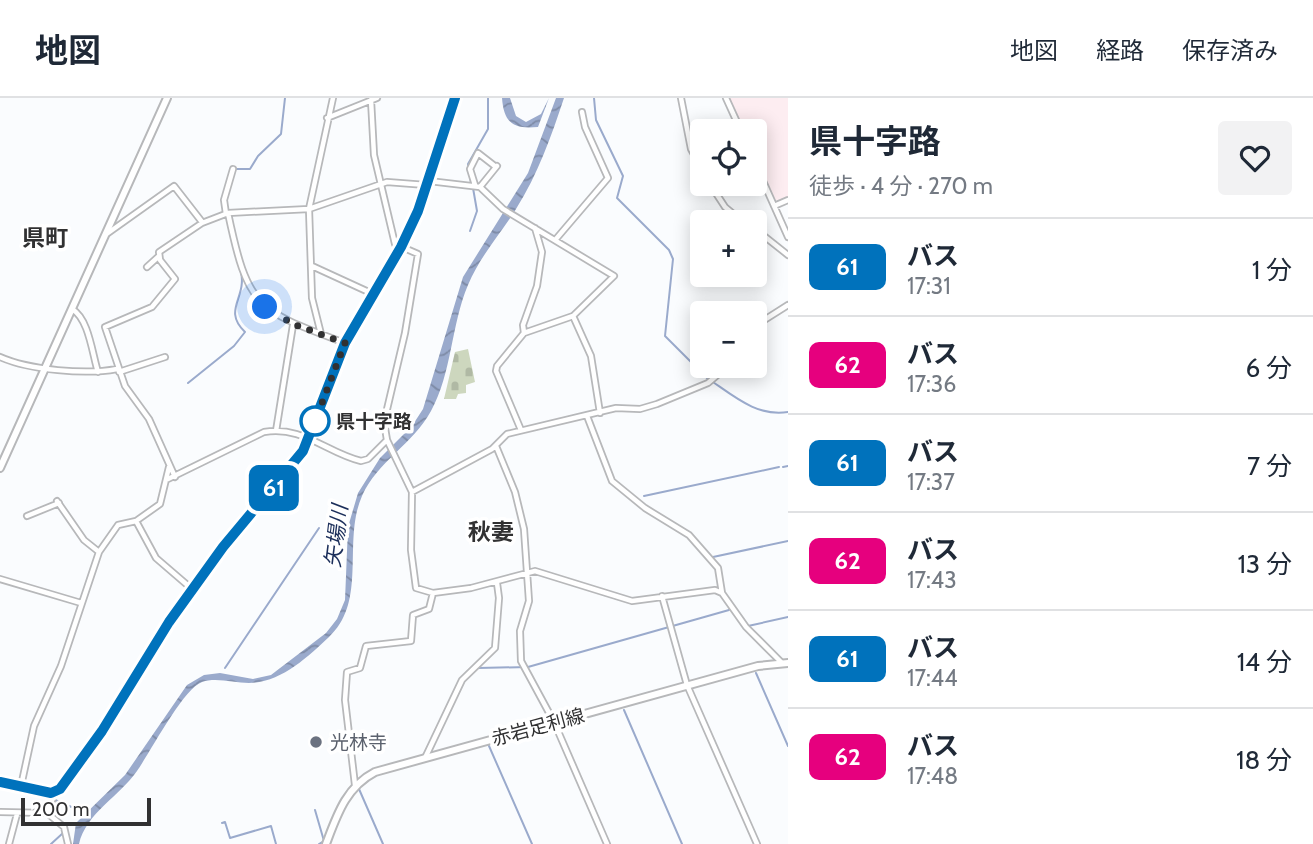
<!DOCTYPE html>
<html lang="ja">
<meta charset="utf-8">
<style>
body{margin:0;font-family:Cabin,"Noto Sans JP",sans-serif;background:#f2f2f3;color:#1f2937;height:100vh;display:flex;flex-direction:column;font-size:26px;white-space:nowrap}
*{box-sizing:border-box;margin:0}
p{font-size:23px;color:#747a83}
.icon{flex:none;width:38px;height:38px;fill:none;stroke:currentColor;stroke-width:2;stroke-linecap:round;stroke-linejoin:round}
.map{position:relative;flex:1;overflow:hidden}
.sheet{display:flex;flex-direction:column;background:#fff;width:525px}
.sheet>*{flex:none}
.badge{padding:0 14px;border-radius:10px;font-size:24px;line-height:46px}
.tools{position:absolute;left:690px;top:21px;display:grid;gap:14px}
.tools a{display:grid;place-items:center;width:77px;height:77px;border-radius:7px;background:#fff;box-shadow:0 4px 18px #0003;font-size:35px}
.scale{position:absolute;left:21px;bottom:18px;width:130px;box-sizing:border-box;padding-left:7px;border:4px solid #313132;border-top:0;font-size:19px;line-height:24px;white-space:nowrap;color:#313132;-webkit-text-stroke:5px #fff;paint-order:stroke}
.you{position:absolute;width:35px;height:35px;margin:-18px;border:5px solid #fff;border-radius:50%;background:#1a73e8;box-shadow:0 0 0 10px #1a73e833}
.map>.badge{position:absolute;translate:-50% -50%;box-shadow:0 0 0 4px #fff}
.round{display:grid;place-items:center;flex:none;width:74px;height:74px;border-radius:7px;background:#f2f2f3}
.overview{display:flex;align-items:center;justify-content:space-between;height:119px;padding:0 21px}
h1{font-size:33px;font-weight:700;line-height:52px}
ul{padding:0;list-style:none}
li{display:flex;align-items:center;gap:21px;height:98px;padding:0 21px;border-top:2px solid #e0e1e3}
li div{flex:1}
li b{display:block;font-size:26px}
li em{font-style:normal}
li .badge{min-width:77px;font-weight:700;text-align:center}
header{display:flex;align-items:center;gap:42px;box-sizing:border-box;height:98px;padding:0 35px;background:#fff;border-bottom:2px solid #e0e1e3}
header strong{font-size:33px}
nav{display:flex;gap:38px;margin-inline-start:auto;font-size:24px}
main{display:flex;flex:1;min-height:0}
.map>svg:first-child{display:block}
</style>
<header>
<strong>地図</strong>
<nav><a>地図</a><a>経路</a><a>保存済み</a></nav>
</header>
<main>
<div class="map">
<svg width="788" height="746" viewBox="0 0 788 746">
<defs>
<pattern id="cemetery-stones" width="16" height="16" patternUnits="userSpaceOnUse" patternTransform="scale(1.75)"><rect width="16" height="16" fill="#cdd7be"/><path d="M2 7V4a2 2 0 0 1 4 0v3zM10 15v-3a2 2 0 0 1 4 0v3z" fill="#b0b9a4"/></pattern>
<pattern id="water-waves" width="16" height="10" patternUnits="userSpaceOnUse" patternTransform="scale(1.75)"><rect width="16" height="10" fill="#9aaacc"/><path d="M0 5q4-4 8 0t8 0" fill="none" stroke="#7e8ba6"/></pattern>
</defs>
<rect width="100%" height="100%" fill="#fafcfe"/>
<path fill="#fdedf1" d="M729,0h59v100l-14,3 -20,-47v-23h-10z"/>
<path fill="url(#cemetery-stones)" d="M468,251l7,33 -9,3v8l-8,1 -2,5h-12l11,-47z"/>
<path fill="url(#water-waves)" d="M502,0h8l6,18 10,6 15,-8 8,-16 -11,29c-23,2 -34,-2 -36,-29z
M556,0h8c-13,39 -26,76 -48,111 -16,26 -36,47 -48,76 -17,40 -16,88 -37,126 -18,33 -54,51 -69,85 -20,45 6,105 -33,141 -21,20 -49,46 -80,46 -15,0 -33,-6 -47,-1 -19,7 -51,69 -65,89 -17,25 -51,42 -58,73h-6l3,-21 49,-48 62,-90 17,-10 16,-2 33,6 18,-4 55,-42 11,-14 8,-19 3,-73 10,-34 22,-35 32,-32 11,-17 40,-132 65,-104z"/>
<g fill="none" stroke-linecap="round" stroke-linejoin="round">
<path stroke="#9aaacc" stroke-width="2" d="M594,0l2,22 27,56 -6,22 52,52 4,9 -8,77 43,43
M235,71h15l8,-13 23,-22 4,-36
M471,84l-3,-18 20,-35v-31
M226,117l4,15
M470,133l7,-20 -4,-23
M713,284c23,16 46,35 75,30
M188,285l46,-37 11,-14c-23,-22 2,-34 -4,-60
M783,369l5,-1
M644,398l135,-29
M713,459l75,-16
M742,519l6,9 40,-9
M225,570l94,-140
M478,570l50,-1 201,-57
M756,575l32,73
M624,612l58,134
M489,648l43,98
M0,687l50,13
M359,691l24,55
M55,702l33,14
M315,712l9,31 -5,3
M222,725l3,-1 5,16 41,-12 5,18
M51,746l12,-11"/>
<g stroke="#b7b8ba" stroke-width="8">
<path id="minor" d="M681,0l10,51 11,20
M726,0l15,33
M371,2l3,55 21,89 23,10 -13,79 -21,89 3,18 25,52 -1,58 5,38 17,5 38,-5 64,-17 97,30 83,-11 7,3 24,34 36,36
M327,20l50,-20
M754,63l34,76
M429,83l51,6 23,22 111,67 -41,40 -49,17 -27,33 -1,5 25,59
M710,86l15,23 18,15
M475,87l-5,-16 8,-16 18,14
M480,89l17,-21
M774,108l14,-6
M228,115c20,95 28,97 117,130
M226,116l-2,-14 9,-31
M754,130l34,27
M108,135l66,-47 28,36
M556,141l52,-61 -23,-51 -3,-15
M312,168l61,28
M147,169l11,-10
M72,211c17,10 20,44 26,63
M573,218l18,40 9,57
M754,232l7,-8 27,-17
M524,235l-1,-8 14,-39 5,-34 -7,-24
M321,236l-9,-36 -3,-89 24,-111
M0,259c29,13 86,18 117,12
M119,274l46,-15
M587,318l25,65 33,27 44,27 29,33 4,25
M276,333l17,-106
M496,348l19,46 9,37 5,72 -9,30 1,30 33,61 53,122
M175,379l-26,-58 -24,-33 -20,-59 47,-20 23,-28 -15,-19 -1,-8 43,-29 26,-10 81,-4 78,-27 39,3
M166,382l98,-48c38,-7 63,21 97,29l7,-2 19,-19
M412,394l80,-43 15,-15 109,-26 24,1 17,-5 51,-21 20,-17
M57,403l27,39 15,12
M27,418l32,-13
M136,423l20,37 36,31
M0,481l81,24
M662,498l25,89 70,159
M425,660l37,-78 33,-32 4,-50 -2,-15
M355,687l-10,-85 2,-28 13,-4 6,-22 45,-5 2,-26 16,-6 4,-16
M21,688l13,-60 27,-60 38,-114 19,-27 18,-4 24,-17 9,-37
M55,695l-8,20 17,14 4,17
M0,714l47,1
M9,746l8,-30"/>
</g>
<g stroke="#b7b8ba" stroke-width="10">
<path id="tertiary" d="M0,370l167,-370"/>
</g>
<g stroke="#b7b8ba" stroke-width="10">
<path id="secondary" d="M0,684l51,11 9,-4 42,-58 67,-109 55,-76 79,-95 42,-108 56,-96 17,-36 37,-113
M326,746c11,-29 20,-57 49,-72l383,-106 30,-3"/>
</g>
<use href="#minor" stroke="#fff" stroke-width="4.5"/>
<use href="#tertiary" stroke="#fff" stroke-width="6"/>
<use href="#secondary" stroke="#fff" stroke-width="6"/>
</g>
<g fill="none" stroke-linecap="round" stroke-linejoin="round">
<g stroke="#fff" stroke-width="16">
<path id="line" d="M0,684l51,11 9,-4 42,-58 67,-109 54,-75 80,-96 42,-108 56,-96 17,-36 37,-113"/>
</g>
<use href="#line" stroke="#0072bc" stroke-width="10"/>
<path stroke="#313132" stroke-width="7" stroke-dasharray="0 12.6" d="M265,209l28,17 52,19 -30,78"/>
</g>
<circle fill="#fff" stroke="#0072bc" stroke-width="3.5" cx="315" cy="323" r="14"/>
<circle fill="#6b7280" stroke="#fff" stroke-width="2.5" cx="316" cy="644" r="7"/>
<g text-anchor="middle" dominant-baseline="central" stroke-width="7" stroke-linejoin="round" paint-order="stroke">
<g font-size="19" font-weight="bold" fill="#313132" stroke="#fff" text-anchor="start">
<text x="336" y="323">県十字路</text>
</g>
<g font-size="19" fill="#313132" stroke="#fff">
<text transform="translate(538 629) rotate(-15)">赤岩足利線</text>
</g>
<g font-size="19" fill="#5b616d" stroke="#fff" text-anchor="start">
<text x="330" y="644">光林寺</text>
</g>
<g font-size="21" font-style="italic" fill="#1b2e5a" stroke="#fff">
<text transform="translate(336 438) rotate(-83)">矢場川</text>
</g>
<g font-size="23" font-weight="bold" fill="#313132" stroke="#fff">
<text x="45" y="140">県町</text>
<text x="491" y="434">秋妻</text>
</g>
</g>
</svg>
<div class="tools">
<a><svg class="icon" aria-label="locate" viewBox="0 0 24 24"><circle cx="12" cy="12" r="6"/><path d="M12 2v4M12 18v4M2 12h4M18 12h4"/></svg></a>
<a>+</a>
<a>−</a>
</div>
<div class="scale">200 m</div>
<div class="you" style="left:265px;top:209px"></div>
<b class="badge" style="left:274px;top:390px;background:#0072bc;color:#fff">61</b>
</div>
<section class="sheet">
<div class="overview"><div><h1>県十字路</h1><p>徒歩 · 4 分 · 270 m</p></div><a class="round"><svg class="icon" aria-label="heart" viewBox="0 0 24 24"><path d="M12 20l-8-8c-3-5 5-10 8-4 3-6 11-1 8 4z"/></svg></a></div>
<ul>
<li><span class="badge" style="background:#0072bc;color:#fff">61</span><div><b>バス</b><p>17:31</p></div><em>1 分</em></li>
<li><span class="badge" style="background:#e6007e;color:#fff">62</span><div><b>バス</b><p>17:36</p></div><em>6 分</em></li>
<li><span class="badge" style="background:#0072bc;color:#fff">61</span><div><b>バス</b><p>17:37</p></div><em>7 分</em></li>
<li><span class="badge" style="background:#e6007e;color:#fff">62</span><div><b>バス</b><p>17:43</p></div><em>13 分</em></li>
<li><span class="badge" style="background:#0072bc;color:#fff">61</span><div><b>バス</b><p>17:44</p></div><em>14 分</em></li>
<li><span class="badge" style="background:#e6007e;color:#fff">62</span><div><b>バス</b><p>17:48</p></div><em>18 分</em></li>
</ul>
</section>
</main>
